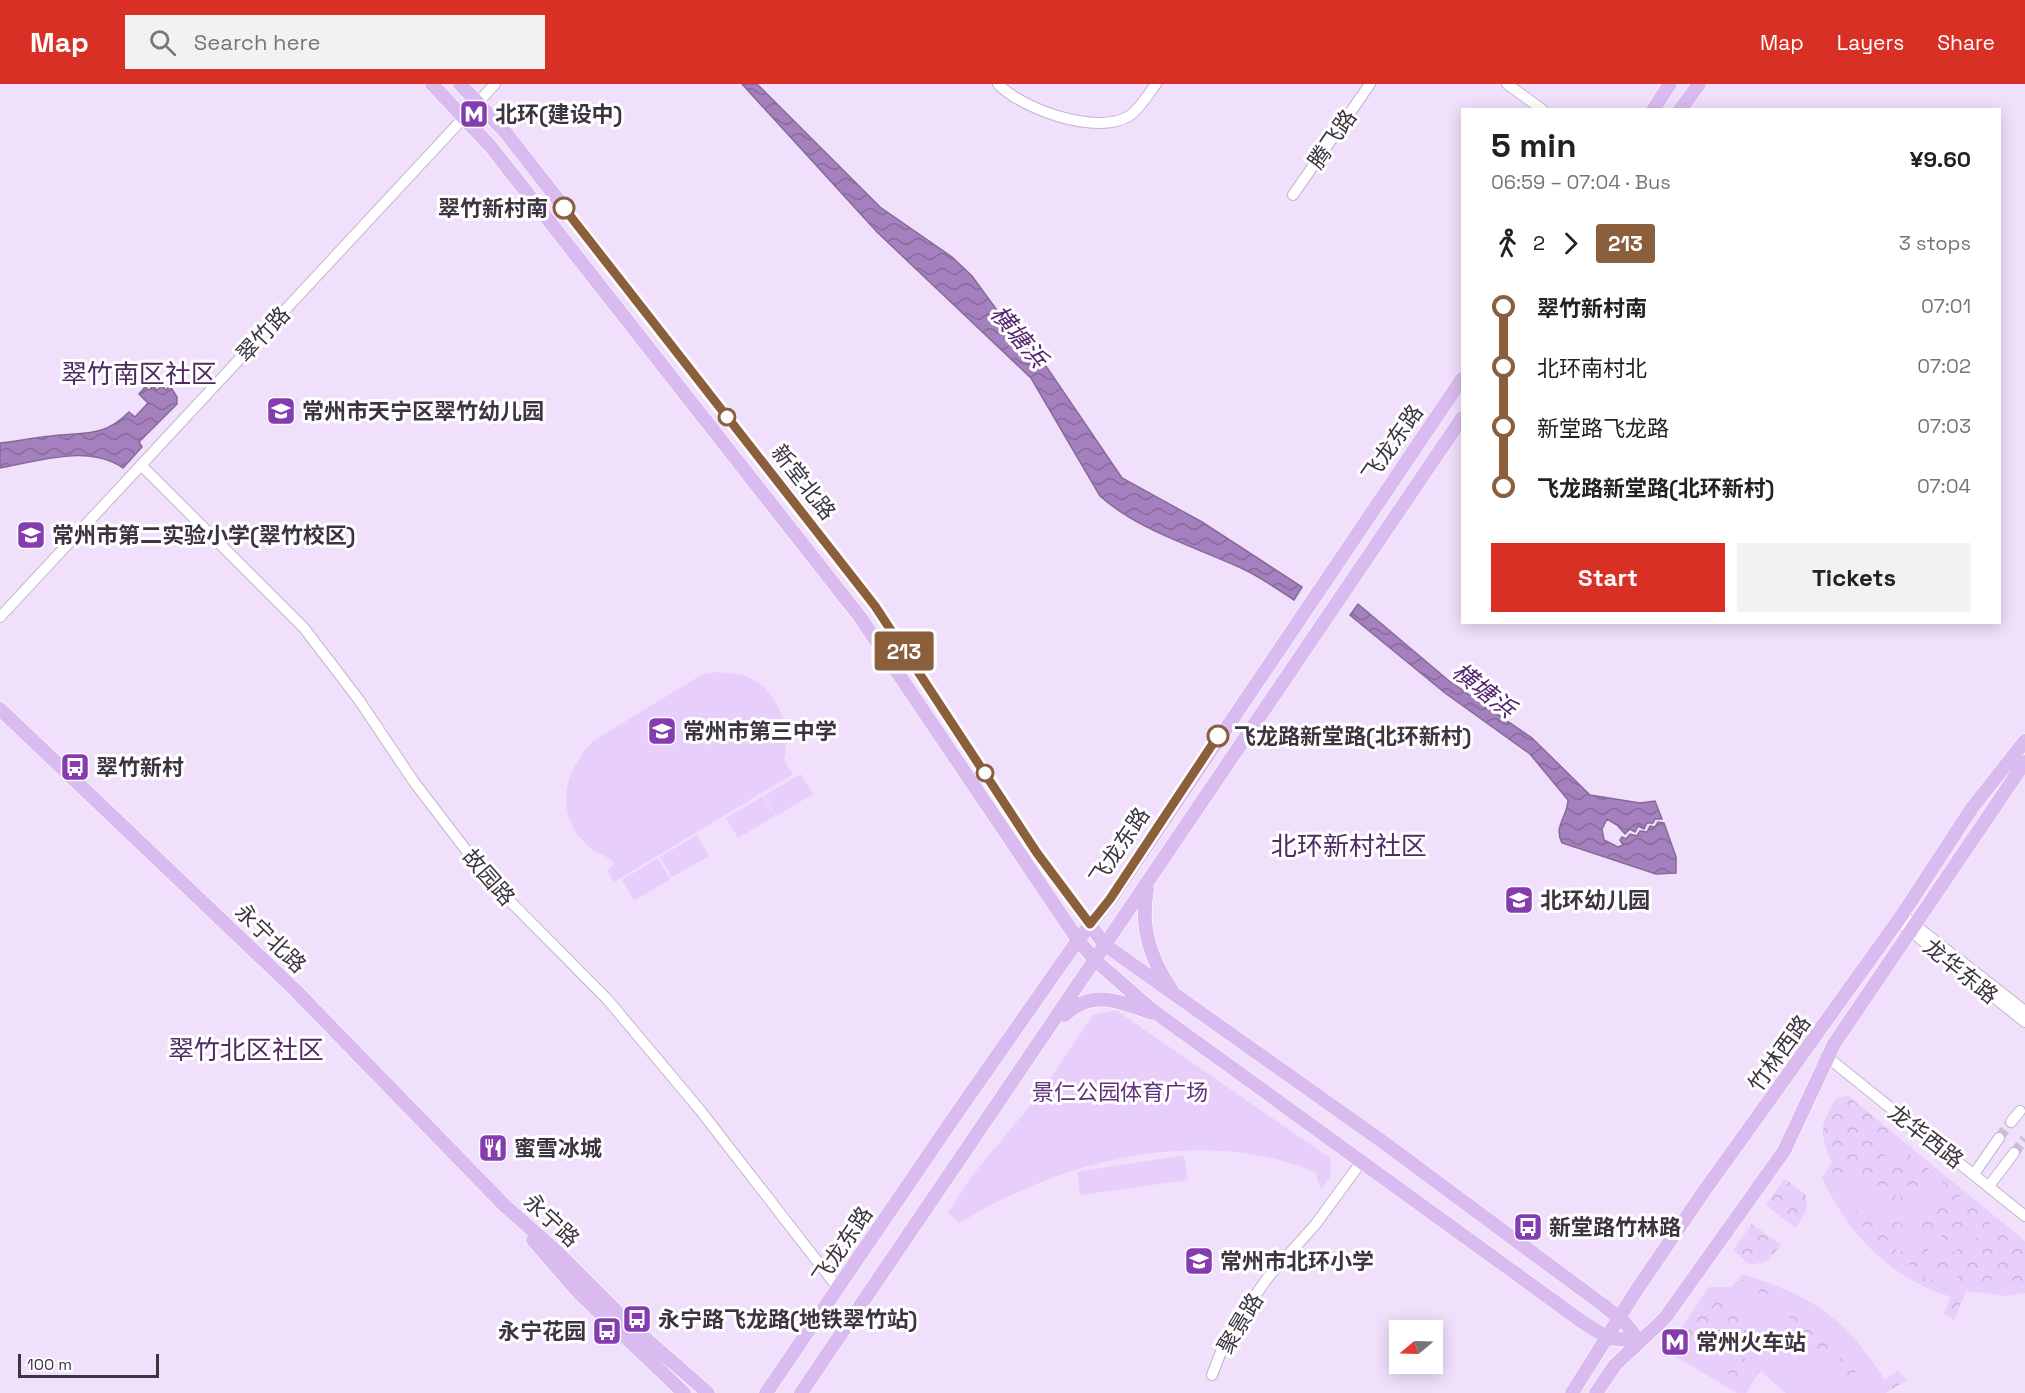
<!DOCTYPE html>
<meta charset="utf-8">
<style>
body{margin:0;font-family:"Space Grotesk","Noto Sans SC",sans-serif;background:#f2f2f2;color:#222;height:100vh;display:flex;flex-direction:column;font-size:22px;white-space:nowrap}
*{box-sizing:border-box;margin:0}
p{font-size:20px;color:#767676}
.icon{flex:none;width:33px;height:33px;fill:none;stroke:currentColor;stroke-width:2;stroke-linecap:round;stroke-linejoin:round}
.map{position:relative;flex:1;overflow:hidden}
.drawer{position:absolute;left:1461px;top:24px;width:540px;height:516px;display:flex;flex-direction:column;background:#fff;border-radius:0px;box-shadow:0 3px 15px #0003}
.drawer>*{flex:none}
.badge{padding:0 12px;border-radius:4px;font-size:21px;line-height:39px}
.needle{width:39px;rotate:251deg}
.fabs{position:absolute;left:1389px;top:1236px;display:grid;gap:12px}
.fabs a{display:grid;place-items:center;width:54px;height:54px;border-radius:0px;background:#fff;box-shadow:0 3px 15px #0003;font-size:30px}
.scale{position:absolute;left:18px;bottom:15px;width:141px;box-sizing:border-box;padding-left:6px;border:3px solid #3c3540;border-top:0;font-size:16px;line-height:21px;white-space:nowrap;color:#3c3540;-webkit-text-stroke:4px #fff;paint-order:stroke}
.map>.badge{position:absolute;translate:-50% -50%;box-shadow:0 0 0 3px #fff}
.legs{display:flex;align-items:center;gap:9px;height:66px;padding:0 30px;font-size:20px}
.legs p{margin-inline-start:auto}
.overview{display:flex;align-items:center;justify-content:space-between;height:102px;padding:0 30px}
h1{font-size:33px;font-weight:700;line-height:45px}
.primary-button{display:flex;gap:12px;margin-top:auto;padding:12px 30px}
.primary-button a{flex:1;height:69px;border-radius:0px;background:#d93025;color:#fff;font-size:24px;font-weight:700;line-height:69px;text-align:center}
.primary-button a+a{background:#f2f2f2;color:#222}
ul{padding:0 30px;list-style:none}
li{display:flex;align-items:center;gap:21px;height:60px;font-size:22px}
li i{display:grid;place-items:center;width:9px;height:100%;margin:0 8px;background:currentColor}
li i::after{content:'';width:15px;height:15px;margin:-8px;border:4px solid;border-radius:50%;background:#fff}
li p{margin-inline-start:auto}
li:first-child i{background:linear-gradient(#0000 50%,currentColor 0)}
li:last-child i{background:linear-gradient(currentColor 50%,#0000 0)}
header{display:flex;align-items:center;gap:36px;box-sizing:border-box;height:84px;padding:0 30px;background:#d93025;color:#fff}
header strong{font-size:28px}
nav{display:flex;gap:33px;margin-inline-start:auto;font-size:21px}
.search{width:420px;height:54px;background:#f2f2f2;display:flex;align-items:center;gap:15px;box-sizing:border-box;padding:0 21px;border-radius:0px;color:#767676;font-size:22px}
.map>svg:first-child{display:block}
</style>
<header>
<strong>Map</strong>
<div class="search"><svg class="icon" aria-label="search" viewBox="0 0 24 24"><circle cx="10" cy="10" r="6"/><path d="M15 15l6 6"/></svg>Search here</div>
<nav><a>Map</a><a>Layers</a><a>Share</a></nav>
</header>
<div class="map">
<svg width="2025" height="1309" viewBox="0 0 2025 1309">
<defs>
<pattern id="forest-crowns" width="20" height="18" patternUnits="userSpaceOnUse" patternTransform="scale(1.5)"><rect width="20" height="18" fill="#e8cefb"/><path d="M2 6a3 3 0 1 1 6 0M12 15a3 3 0 1 1 6 0" fill="none" stroke="#c8b2d8"/></pattern>
<pattern id="water-waves" width="16" height="10" patternUnits="userSpaceOnUse" patternTransform="scale(1.5)"><rect width="16" height="10" fill="#a580be"/><path d="M0 5q4-4 8 0t8 0" fill="none" stroke="#886a9c"/></pattern>
</defs>
<rect width="100%" height="100%" fill="#f0e0fc"/>
<path fill="#e8cefb" d="M717,588c11,1 23,1 33,6 30,14 41,52 34,82l9,14 -179,108 -7,-12 8,-6c-5,-8 -19,-10 -26,-17 -36,-32 -26,-74 4,-106l110,-67z
M801,690l12,20 -37,22 -12,-20z
M763,712l12,20 -37,22 -12,-20z
M697,751l12,21 -37,21 -12,-20z
M658,774l12,21 -36,22 -12,-21z
M1116,926l214,148 1,19 -10,12 -6,-17c-113,-47 -255,-12 -355,51l-12,-10 23,-36 68,-82 54,-80z
M1848,1012l177,145v52l-19,3 -40,-5 -12,29 -10,-6 7,-17c-61,-19 -102,-62 -129,-119l10,-15c-12,-30 -13,-37 5,-65z
M1184,1071l4,25 -108,15 -3,-23z
M1742,1190c71,23 102,42 143,106l13,-9 9,9 -22,13h-99l-26,-22 -14,22h-9l-71,-42 43,-64h23z"/>
<path fill="url(#forest-crowns)" d="M1848,1012l48,40 -30,51 -13,-11 -13,16 -11,-25 3,-4c-12,-31 -13,-37 5,-65z
M1897,1060l20,16 -28,47 -20,-16z
M1920,1078l20,17 -43,34 -4,-3z
M1785,1095l20,15c4,16 0,21 -10,34l-29,-23z
M1943,1097l17,14 -28,46 -16,-13z
M1867,1112l10,8 -9,12 10,9 -7,10 -16,-20z
M1964,1114l29,24 -48,30 -9,-7z
M1895,1136l14,10 -16,25 -18,-16 7,-9z
M2001,1138l10,8 -5,7 19,16v35l-40,1 -31,-6 7,-10 -10,-9 -10,12 4,4 -23,-8z
M1752,1140l29,21 -13,16 -18,4 -17,-15z
M1925,1159l5,4 -14,22 -19,-11 7,-11 11,8z
M1918,1191l48,16 -12,29 -10,-6 8,-21 -36,-14z
M1739,1194l60,21 -4,6 -20,-9 -43,-9z
M1705,1210c25,1 42,20 62,35l-28,24 21,18 -8,12 -11,-8 -4,4 -13,-8 9,-13 -10,-10 -15,17 -36,-23z
M1793,1227l26,16 -9,15 -9,7 -12,-11 10,-12 -11,-9z
M1769,1247l9,7 -17,29 -16,-14z
M1829,1250l13,13 -7,9 -11,-8 -9,12 -7,-5 6,-10z
M1845,1266l13,17 -10,20 -17,-14z
M1868,1277l14,21 16,-11 9,9 -22,13h-7l-14,-25z"/>
<path fill="url(#water-waves)" stroke="#866a98" stroke-width="1.5" d="M742,0h15l123,123 72,50 20,19 27,37 32,31 91,134 80,44 100,65 -8,13c-16,-10 -33,-23 -51,-31 -47,-22 -104,-38 -143,-73l-69,-118 -154,-146z
M153,302l4,4 5,-4 4,4 4,-4 7,11v7l-38,38 3,5 -19,21c-35,-24 -85,-7 -123,0v-25c17,-1 34,-6 51,-7 33,-4 52,2 78,-24l6,5 13,-14 -9,-9 6,-7 4,3z
M1358,520l90,76 84,58 58,57 50,8 15,-2 7,18h-7l-2,4h-6l-3,6 -6,-3 -3,6 -5,-3 -5,5 -8,-9 -10,-6 -5,10 2,11 14,7 5,-2 -3,-5 2,-3 4,2 4,-5 7,2 3,-5 7,1 3,-6 5,1 3,-5 6,1 12,34v16l-20,1 -94,-31c-9,-17 6,-27 6,-43l-38,-46 -85,-61 -95,-78z"/>
<g fill="none" stroke-linecap="round" stroke-linejoin="round">
<path stroke="#ccbed6" stroke-width="10" stroke-dasharray="10 5" stroke-linecap="butt" d="M1999,1054l12,-16
M2014,1069l11,-14"/>
<g stroke="#c4b4cf" stroke-width="12">
<path id="minor" d="M998,0c24,25 99,52 131,32 10,-6 20,-23 27,-32
M1507,0l36,26
M1293,111l77,-111
M141,381l163,163 55,72 55,82 75,98 118,119 93,111 138,178
M0,533l495,-533
M1902,831l123,96
M1898,837l127,101
M1826,972l199,160
M2011,1038l9,-11
M1974,1090l25,-36
M1989,1102l25,-33
M1212,1291l12,-31 15,-26 30,-42 46,-51 47,-64"/>
</g>
<g stroke="#fff" stroke-width="15">
<path id="major" d="M432,0l59,63 369,470 218,323 18,21 56,49 432,313 24,15 31,3
M460,0l46,49 369,473 162,247 68,92 278,197 220,163 23,19 13,17
M1653,26l17,-26
M1680,26l19,-26
M0,625l295,281 210,216 51,45 73,73 79,69
M1147,805c-7,38 3,69 24,100
M1065,931c26,-27 56,-13 87,-2
M533,1156l47,54 104,99
M766,1309l191,-280 121,-173 33,-41 351,-520
M801,1309l661,-975
M1572,1309l62,-99 68,-100 200,-279 70,-107 53,-67
M1596,1309l19,-28 50,-47 119,-167 50,-107 191,-282"/>
</g>
<use href="#minor" stroke="#fff" stroke-width="10"/>
<use href="#major" stroke="#dabbef" stroke-width="14"/>
</g>
<g fill="none" stroke-linecap="round" stroke-linejoin="round">
<g stroke="#fff" stroke-width="14">
<path id="line-1" d="M564,124l311,398 162,247 53,71 20,-25 108,-163"/>
</g>
<use href="#line-1" stroke="#8b5e3c" stroke-width="9"/>
</g>
<defs>
<g id="metro-square" transform="scale(1.5)"><rect x="-9" y="-9" width="18" height="18" rx="4" fill="#853cae" stroke="#fff"/><path d="M-5.5 5V-5H-3L0 0L3-5H5.5V5H3V-.5L0 4L-3-.5V5Z" fill="#fff"/></g>
<g id="school-square" transform="scale(1.5)"><rect x="-9" y="-9" width="18" height="18" rx="4" fill="#853cae" stroke="#fff"/><path d="M0-5L7-2L0 1L-7-2ZM-4 1L0 2.5L4 1V4Q0 6-4 4Z" fill="#fff"/></g>
<g id="bus-square" transform="scale(1.5)"><rect x="-9" y="-9" width="18" height="18" rx="4" fill="#853cae" stroke="#fff"/><path d="M-5-6H5V4H4V6H2V4H-2V6H-4V4H-5ZM-3.5-4V0h7V-4ZM-3.5 1.2v1.5H-2V1.2ZM2 1.2v1.5H3.5V1.2Z" fill="#fff"/></g>
<g id="restaurant-square" transform="scale(1.5)"><rect x="-9" y="-9" width="18" height="18" rx="4" fill="#853cae" stroke="#fff"/><path d="M-5-6h1v4h1v-4h1v4h1v-4h1v5L-1.5 .5V6h-2V.5L-5-1ZM5-6V6H3V1.5H1.5Q1.5-4 5-6Z" fill="#fff"/></g>
</defs>
<g fill-rule="evenodd">
<use href="#metro-square" x="474" y="30"/>
<use href="#school-square" x="281" y="327"/>
<use href="#school-square" x="31" y="451"/>
<use href="#school-square" x="662" y="647"/>
<use href="#bus-square" x="75" y="683"/>
<use href="#school-square" x="1519" y="816"/>
<use href="#restaurant-square" x="493" y="1064"/>
<use href="#bus-square" x="1528" y="1143"/>
<use href="#school-square" x="1199" y="1177"/>
<use href="#bus-square" x="637" y="1235"/>
<use href="#bus-square" x="607" y="1247"/>
<use href="#metro-square" x="1675" y="1258"/>
</g>
<g fill="#fff" stroke="#8b5e3c" stroke-width="3">
<circle cx="564" cy="124" r="10"/>
<circle cx="727" cy="333" r="8"/>
<circle cx="1218" cy="652" r="10"/>
<circle cx="985" cy="689" r="8"/>
</g>
<g text-anchor="middle" dominant-baseline="central" stroke-width="6" stroke-linejoin="round" paint-order="stroke">
<g font-size="22" font-weight="bold" fill="#3c3540" stroke="#fff" text-anchor="start">
<text x="495" y="30">北环(建设中)</text>
<text x="302" y="327">常州市天宁区翠竹幼儿园</text>
<text x="52" y="451">常州市第二实验小学(翠竹校区)</text>
<text x="683" y="647">常州市第三中学</text>
<text x="96" y="683">翠竹新村</text>
<text x="1540" y="816">北环幼儿园</text>
<text x="514" y="1064">蜜雪冰城</text>
<text x="1549" y="1143">新堂路竹林路</text>
<text x="1220" y="1177">常州市北环小学</text>
<text x="658" y="1235">永宁路飞龙路(地铁翠竹站)</text>
<text x="586" y="1247" text-anchor="end">永宁花园</text>
<text x="1696" y="1258">常州火车站</text>
</g>
<g font-size="22" fill="#3c3540" stroke="#fff">
<text transform="translate(1332 55) rotate(-55)">腾飞路</text>
<text transform="translate(263 250) rotate(-47)">翠竹路</text>
<text transform="translate(1392 359) rotate(-55)">飞龙东路</text>
<text transform="translate(804 398) rotate(52)">新堂北路</text>
<text transform="translate(1119 762) rotate(-56)">飞龙东路</text>
<text transform="translate(489 793) rotate(49)">故园路</text>
<text transform="translate(271 854) rotate(44)">永宁北路</text>
<text transform="translate(1961 887) rotate(39)">龙华东路</text>
<text transform="translate(1779 969) rotate(-54)">竹林西路</text>
<text transform="translate(1926 1052) rotate(38)">龙华西路</text>
<text transform="translate(552 1136) rotate(43)">永宁路</text>
<text transform="translate(842 1161) rotate(-56)">飞龙东路</text>
<text transform="translate(1240 1239) rotate(-59)">聚景路</text>
</g>
<g font-size="22" font-weight="bold" fill="#3c3540" stroke="#fff" text-anchor="end">
<text x="548" y="124">翠竹新村南</text>
<text x="1234" y="652" text-anchor="start">飞龙路新堂路(北环新村)</text>
</g>
<g font-size="22" fill="#61317c" stroke="#fff">
<text x="1120" y="1008">景仁公园体育广场</text>
</g>
<g font-size="24" font-style="italic" fill="#552570" stroke="#fff">
<text transform="translate(1019 252) rotate(50)">横塘浜</text>
<text transform="translate(1484 606) rotate(38)">横塘浜</text>
</g>
<g font-size="26" fill="#4d2a62" stroke="#fff">
<text x="139" y="290">翠竹南区社区</text>
<text x="1349" y="762">北环新村社区</text>
<text x="246" y="966">翠竹北区社区</text>
</g>
</g>
</svg>
<div class="fabs">
<a><svg class="needle" viewBox="-14 -14 28 28"><path d="M0-13l5 13h-10z" fill="#e53935"/><path d="M0 13l5-13h-10z" fill="#767676"/></svg></a>
</div>
<div class="scale">100 m</div>
<b class="badge" style="left:904px;top:567px;background:#8b5e3c;color:#fff">213</b>
<section class="drawer">
<div class="overview"><div><h1>5 min</h1><p>06:59 – 07:04 · Bus</p></div><b>¥9.60</b></div>
<div class="legs"><svg class="icon" aria-label="walk" viewBox="0 0 24 24"><circle cx="13" cy="4" r="2"/><path d="M13 8l-2 6 4 7M11 14l-3 7M7 12l3-4h3l4 4"/></svg>2<svg class="icon" aria-label="forward" viewBox="0 0 24 24"><path d="M9 5l7 7-7 7"/></svg><b class="badge" style="background:#8b5e3c;color:#fff">213</b><p>3 stops</p></div>
<ul>
<li><i style="color:#8b5e3c"></i><b>翠竹新村南</b><p>07:01</p></li>
<li><i style="color:#8b5e3c"></i><span>北环南村北</span><p>07:02</p></li>
<li><i style="color:#8b5e3c"></i><span>新堂路飞龙路</span><p>07:03</p></li>
<li><i style="color:#8b5e3c"></i><b>飞龙路新堂路(北环新村)</b><p>07:04</p></li>
</ul>
<div class="primary-button"><a>Start</a><a>Tickets</a></div>
</section>
</div>
